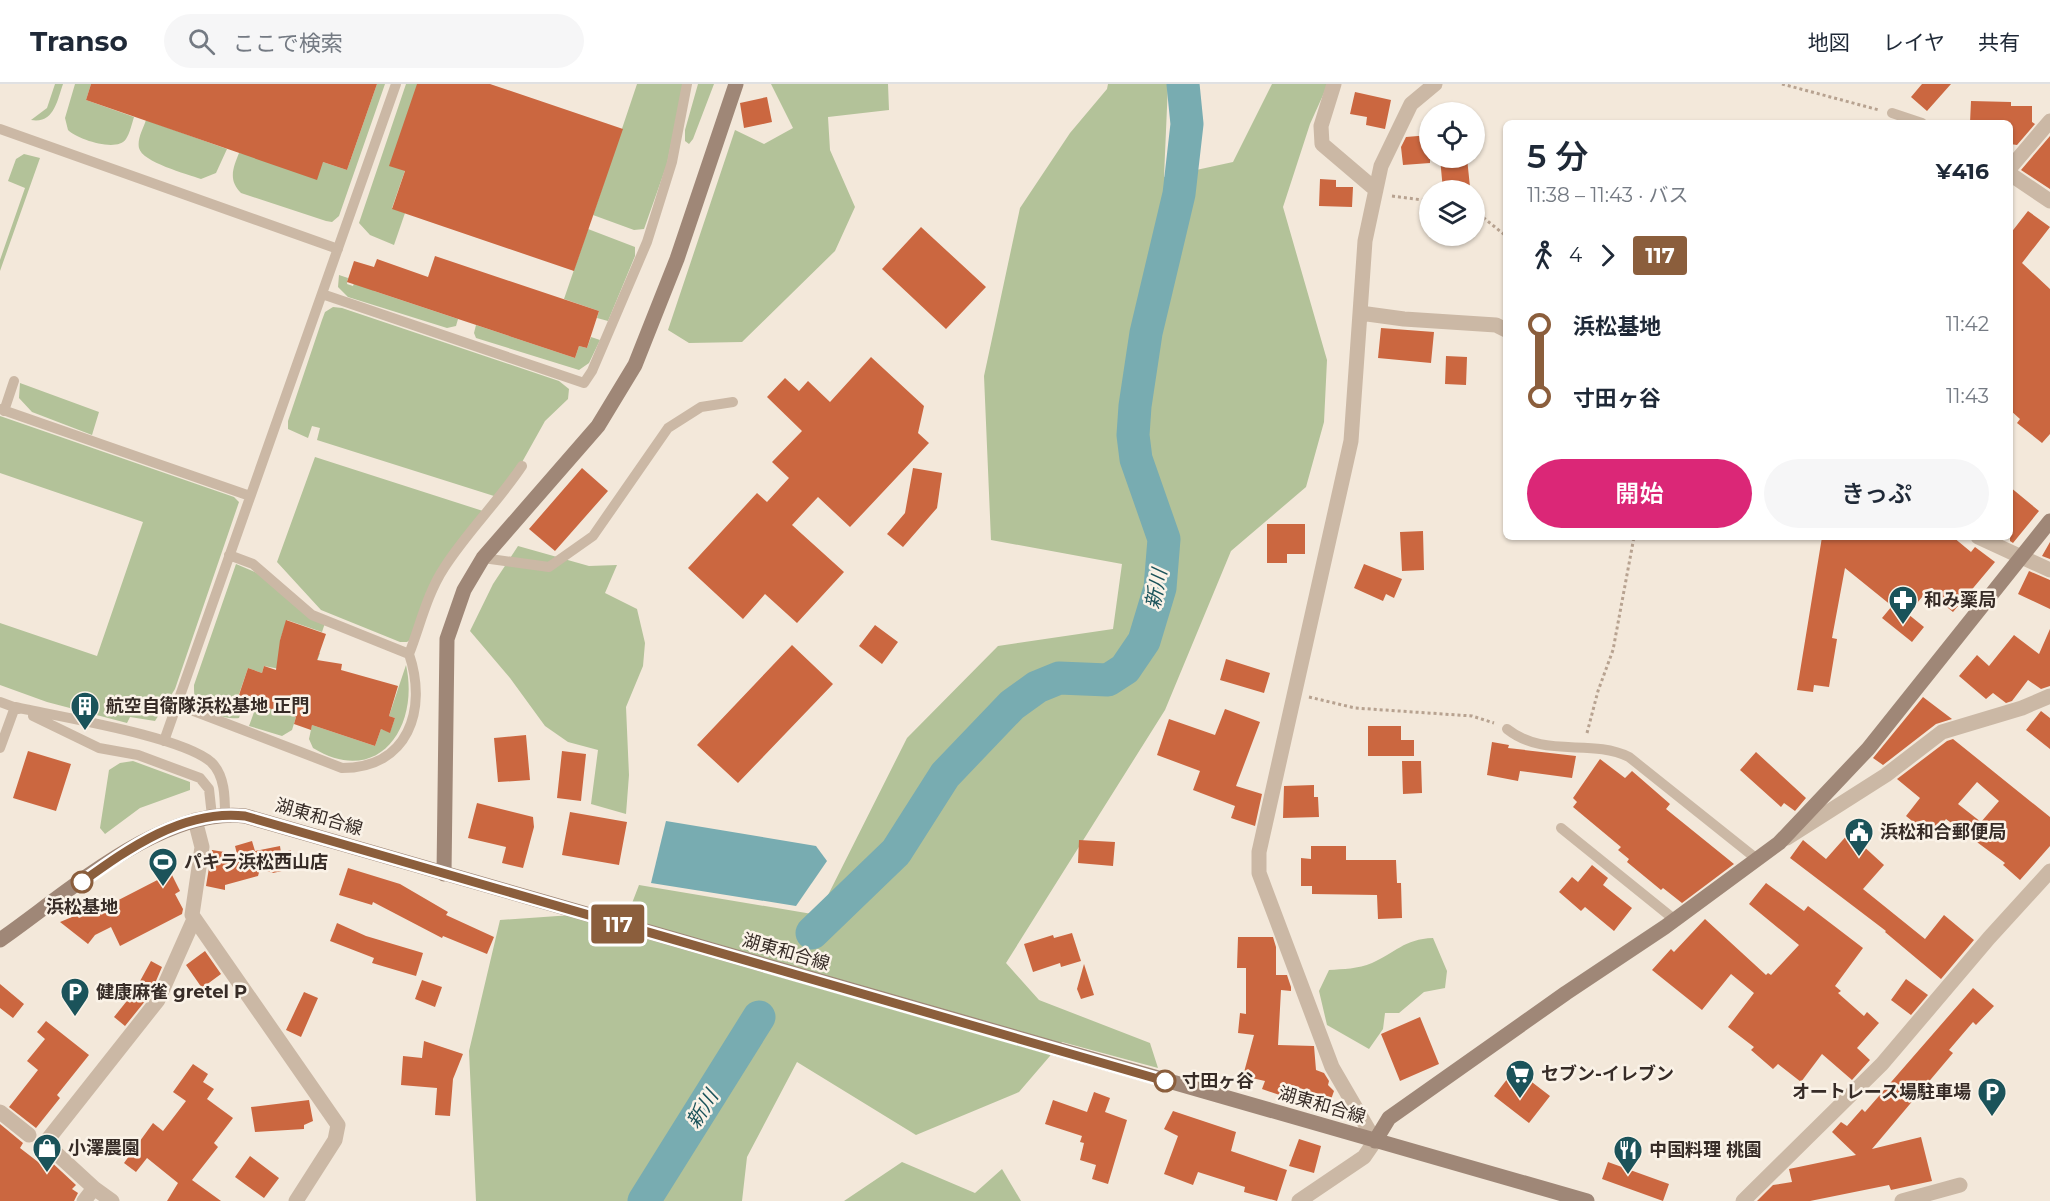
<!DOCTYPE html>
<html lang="ja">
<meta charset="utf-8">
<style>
body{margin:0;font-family:Montserrat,"Noto Sans JP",sans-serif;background:#f6f6f7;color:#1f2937;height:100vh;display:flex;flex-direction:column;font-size:22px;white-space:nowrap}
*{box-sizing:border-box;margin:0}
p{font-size:20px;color:#747a83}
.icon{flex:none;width:33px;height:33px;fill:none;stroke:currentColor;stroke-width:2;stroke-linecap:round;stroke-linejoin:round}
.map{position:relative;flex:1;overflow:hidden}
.details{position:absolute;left:1503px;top:36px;width:510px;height:420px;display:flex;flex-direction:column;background:#fff;border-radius:9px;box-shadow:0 2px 4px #0004}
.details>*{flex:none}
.badge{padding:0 12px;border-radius:4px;font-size:21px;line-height:39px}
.controls{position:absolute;left:1419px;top:18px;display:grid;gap:12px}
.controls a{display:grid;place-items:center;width:66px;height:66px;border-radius:50%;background:#fff;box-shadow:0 2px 4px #0004;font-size:30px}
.map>.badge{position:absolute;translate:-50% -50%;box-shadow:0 0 0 3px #fff}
.legs{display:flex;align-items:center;gap:9px;height:66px;padding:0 24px;font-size:20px}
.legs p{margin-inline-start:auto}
.head{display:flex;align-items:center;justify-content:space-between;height:102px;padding:0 24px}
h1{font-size:33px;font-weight:600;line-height:45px}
.cta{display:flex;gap:12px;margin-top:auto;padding:12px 24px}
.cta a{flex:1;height:69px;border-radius:36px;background:#db2777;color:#fff;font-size:24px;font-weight:600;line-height:69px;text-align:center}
.cta a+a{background:#f6f6f7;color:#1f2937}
ul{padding:0 24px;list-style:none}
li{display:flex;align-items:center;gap:21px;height:72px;font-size:22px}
li i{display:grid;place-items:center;width:9px;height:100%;margin:0 8px;background:currentColor}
li i::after{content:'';width:15px;height:15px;margin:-8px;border:4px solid;border-radius:50%;background:#fff}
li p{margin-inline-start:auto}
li:first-child i{background:linear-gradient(#0000 50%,currentColor 0)}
li:last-child i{background:linear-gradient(currentColor 50%,#0000 0)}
header{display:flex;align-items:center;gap:36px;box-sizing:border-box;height:84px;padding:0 30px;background:#fff;border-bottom:2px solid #e0e1e3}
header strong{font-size:28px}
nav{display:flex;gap:33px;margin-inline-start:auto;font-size:21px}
.search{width:420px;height:54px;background:#f6f6f7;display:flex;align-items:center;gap:15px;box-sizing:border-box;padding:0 21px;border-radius:33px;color:#747a83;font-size:22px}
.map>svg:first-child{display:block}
</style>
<header>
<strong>Transo</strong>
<div class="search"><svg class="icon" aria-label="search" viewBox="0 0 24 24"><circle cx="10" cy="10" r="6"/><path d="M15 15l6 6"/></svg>ここで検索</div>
<nav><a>地図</a><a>レイヤ</a><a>共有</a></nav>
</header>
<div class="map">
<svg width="2050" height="1117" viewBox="0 0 2050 1117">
<rect width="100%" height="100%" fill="#f3e8da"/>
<path fill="#b3c299" d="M55,0h8c-6,17 -9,40 -32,36l16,-12z
M75,0h16l-5,16 48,17c-2,6 -4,16 -8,22 -9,14 -49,0 -58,-9l-3,-12z
M377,0h8l-46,132 -7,6 -6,-1 -85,-28c-13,-13 -8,-25 -2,-40l84,9 24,8z
M406,0h29l-43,124 13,5 -11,32 -24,-10 -11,-12z
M637,0h46l-16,80 -23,65 -10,1 -41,-15z
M698,0h16l-21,55 -4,5 -4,-3v-11z
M771,0h117l1,26 -61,7 2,33 25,57 -20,44 -93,91 -53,1 -21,-13 67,-200 29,14 29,-16z
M1108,0h60l-4,93 69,-15 39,-78h56l-18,40 -27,83 44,153 -3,62 -18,65 -75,64 -66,159 -159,253 33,37 111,43 8,25 -96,-26 -43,50 -103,43 -119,-73 -50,95 -5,44h-266l-7,-150 31,-131 129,-9 10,-26 179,30 89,-177 91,-92 115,-17 9,-65 -131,-24 -7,-164 36,-168 50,-75 37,-44z
M146,36l81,29 -11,24 -15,6c-14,-5 -59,-17 -62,-31 -2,-9 4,-19 7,-28z
M24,70l16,4 -40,113v-11l25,-72 -17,-7 8,-22z
M588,145l47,18v9l-27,65 -11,-3 2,-7 -35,-12z
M358,188l16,19 84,28 -2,7 -9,2 -99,-31 -10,-10 1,-12 9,3 -1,6 6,2z
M333,223l9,1 217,73 10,8 -1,10 -23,22 -24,43 -27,32 -177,-56 3,-12 -8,-2 -4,12 -20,-9v-8l34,-101 3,-8z
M476,241l99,33 4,-12 8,2 4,-11 9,3 -11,23 -10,7 -103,-32 -2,-5z
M20,299l79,29 -7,23 -60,-23 -13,-14z
M0,332l234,81 5,5 -64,187 -20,32 -25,-4 -3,6 -80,-21 -47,-17v-62l97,33 46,-134 -143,-49z
M315,373l168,54 -40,52 -32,76 -4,3h-7l-79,-32 -44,-48z
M518,462l71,20 28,-1 -12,28 32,16 8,34 -2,23 -17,41 3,68 -3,39 -35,-10 7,-54 -30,-8 -23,-16 -35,-48 -40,-47 23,-47z
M236,480l28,12 61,47 -3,9 -35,-12 -7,20 40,13 -8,22 -48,-9 -2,7 -14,-5 -12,35 7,3 -4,12c-9,2 -36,-5 -42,-14 -3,-5 -3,-13 -3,-19z
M406,581c14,62 -28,123 -93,83l-4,-9 3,-14 63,21 6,-17 9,3 5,-14 -6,-2z
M257,620l39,13 -4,13 -10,6 -33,-10z
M133,677l57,21v8l-50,18 -35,26 -5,-6 9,-58 11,-7z
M1433,854l14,33 -2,17 -21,4 -25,21h-14l-2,16 -14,20 -42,-24 -8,-34 10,-21c14,-1 29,-1 43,-7 23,-10 32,-24 61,-25z
M902,1078l73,31 27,-24 19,32h-177z"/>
<path fill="#78acb1" d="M666,737l150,25 11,15 -31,45 -145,-23z"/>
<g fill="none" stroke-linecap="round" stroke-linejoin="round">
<path stroke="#78acb1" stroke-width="33" d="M812,849l84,-81 49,-77 67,-70 25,-18 22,-9 49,2 17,-11 19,-28 16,-53 4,-49 -28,-80 -3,-24 2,-29 11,-73 33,-139 8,-70 -4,-40
M644,1117l115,-184"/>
</g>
<path fill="#cb6740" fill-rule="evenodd" d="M91,0h286l-30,86 -24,-8 -6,18 -231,-80z
M417,0h73l133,45 -49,142 -182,-62 13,-38 -16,-5z
M1922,0h29l-24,27 -16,-14z
M1355,8l36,8 -6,29 -19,-4 1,-8 -17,-3z
M767,13l5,25 -28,6 -4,-25z
M1971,17l40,1v4h21v16l3,2 -18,21 -7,-1v-21h-40z
M1430,51v28l-27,2 -2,-18 5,-10z
M2050,52v53l-29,-19z
M1440,74h27l3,29 -27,3z
M1320,95l16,1v7h17l-1,20 -33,-1z
M2028,127l22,16 -28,36 28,26v145l-8,9 -25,-20 3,-4 -10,-9v-176z
M921,143l65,60 -40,42 -64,-60z
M435,172l164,55 -12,37 -8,-2 -4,12 -228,-76 7,-21 20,6 3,-8 51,18z
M1381,244l53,4 -3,31 -53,-5z
M1446,272l21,1 -1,28 -21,-1z
M871,273l53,49 -6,27 11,10 -79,84 -32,-30 -26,28 52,47 -47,51 -32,-29 -22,25 -55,-51 69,-75 10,9 22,-24 -17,-16 30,-31 -35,-34 18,-19 14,13 9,-10 22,21z
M582,384l26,23 -53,60 -26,-22z
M913,384l29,5 -5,35 -34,39 -16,-13 18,-21z
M2010,403l29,24 -26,32 -3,-2z
M1267,440h38v30h-18v9h-20z
M1423,447l1,39 -22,1 -2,-39z
M1822,453h131l18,15 4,-5 20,15 -42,50 -26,-21 -19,23 16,13 -12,15 -30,-24 10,-12 -47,-38 -13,70 5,1 -8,48 -15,-2 -1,7 -16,-2z
M2050,458v17l-8,-3z
M1364,480l38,15 -8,19 -8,-4 -3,7 -29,-13z
M2029,487l21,9v29l-32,-15z
M286,536l40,14 -9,26 25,4 -1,6 57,16 -9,30 6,2 -5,15 -9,-4 -6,17 -63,-21 -1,5 -17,-6 2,-7 -58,-19 10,-30 14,5 2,-7 12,4 4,-30z
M875,541l23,17 -16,22 -23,-18z
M2050,545v57l-9,3 -13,-9 -16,21 -6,2 -13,-10 -7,6 -27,-23 18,-21 12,11 25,-31 25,19z
M792,561l41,39 -95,99 -41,-38z
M1226,575l44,14 -6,20 -44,-13z
M1923,613l29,22 -16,5 -53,41 -10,-7z
M1225,625l35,13 -24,64 26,8 -7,32 -24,-8 4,-12 -42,-16 7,-19 -43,-16 12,-36 46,16z
M2041,627l9,7v31l-24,-19z
M1368,642h33v14h13v16h-46z
M526,651l4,45 -32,2 -4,-44z
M1953,655l97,78v29l-30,34 -17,-15 2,-2 -59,-44 -14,18 -26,-21 14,-18 -23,-19 50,-38zM1977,698l22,19 -18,21 -23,-18z
M1492,658l17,3 -1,3 68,8 -4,22 -52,-7 -2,10 -31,-6z
M28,667l43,13 -15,47 -43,-13z
M562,667l24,3 -5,47 -24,-3z
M1756,668l50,46 -11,13 -11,-8 -3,4 -41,-37z
M1600,675l25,19 7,-7 38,33 -4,5 68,55 -52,39 -19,-15 -2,2 -34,-28 2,-3 -11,-9 3,-3 -48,-40 4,-5 -4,-4z
M1402,677h19l1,32 -19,1z
M1314,701v12h4l1,20 -36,1 1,-32z
M477,719l56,14 1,10 -11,41 -21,-5 4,-16 -38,-9z
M570,728l57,10 -8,43 -57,-10z
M1849,749l35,32 -21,24 62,50 19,-24 30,25 -33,39 -56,-47 1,-1 -96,-73 13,-18 23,19z
M1079,756l36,2 -2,24 -35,-3z
M252,757l3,10 25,-5 1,7 10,-3 4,18 -22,5 -13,-4 -2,7 -33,9v5l-19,-4 6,-36 25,4 -2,-8z
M1311,762h35v14h50l1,23h4l1,35 -24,1 -1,-24 -65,-1v-8h-11v-28l10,1z
M1592,781l16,13 -5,7 29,23 -18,23 -29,-24 -4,4 -22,-19 13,-15 6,5z
M348,784l52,16 48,28 -2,3 48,22 -7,17 -44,-18 -1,2 -69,-36 -1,3 -33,-10z
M171,789l9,18 -5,3 8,15 -1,5 -62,32 -9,-19 -16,8 -7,9 -28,-22 41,-17 2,3z
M1766,799l38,28 4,-5 55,42 -28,38 6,5 -3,2 26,23 3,-4 12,11 -22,25 13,12 -18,20 -30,-26 -21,28 -23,-18 -5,5 -22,-19 3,-3 -26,-20 26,-34 -23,-19 -29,36 -50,-40 19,-21 3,3 31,-33 61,56 2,-2 3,2 28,-30 -50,-41z
M337,839l29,13 57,17 -7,23 -44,-13 2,-5 -44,-17z
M1072,849l9,28 -20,6 -1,-4 -27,9 -9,-28 29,-9 1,3z
M1238,853h35l3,10v28h11l4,12v4l-10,-1 -3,55 36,1 2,24 8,3 5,8 -1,4 6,6 -7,20 -65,-22 3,-8 -22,-5 11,-41 -16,-2 2,-20 6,1v-46h-9z
M205,867l16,23 -19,14 -16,-23z
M151,877l11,6 -12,28 -25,31 -11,-9 20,-25z
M1084,880l10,31 -13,4 -4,-10z
M1906,895l22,16 -17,20 -20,-15z
M422,896l20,7 -7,20 -20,-8z
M0,900l24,20 -11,14 -13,-10z
M1973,904l21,18 -18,19 -3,-3 -24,28 4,3 -81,96 49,-12 11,44 -41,9 -2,-5 -79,16h-53l16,-16 19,-3 -3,-13 67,-14 -24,-23 9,-10 6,4 15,-17 3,3z
M304,908l14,6 -17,39 -15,-7z
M1420,933l19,47 -39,17 -19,-47z
M46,937l43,34 -32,40 3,3 -24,30 -27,-21 29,-37 -11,-9 18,-22 -8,-7z
M424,957l39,13 -10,25 -3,37 -15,-1 2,-27 -36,-3 2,-29 19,2z
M193,980l15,10 -5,8 11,7 -7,10 26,19 -19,25 4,4 -26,33 29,21h-54l11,-18 -31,-25 -11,14 -12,-9 29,-40 10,8 23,-30 -13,-9z
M1515,985l35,27 -21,27 -35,-27z
M1094,1008l16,6 -5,14 22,8 -19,64 -16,-5 4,-14 -16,-5 4,-17 -4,-1 2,-6 -37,-12 8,-24 34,12z
M309,1016l4,21 -9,4v4l-49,3 -4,-25z
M1173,1027l63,21 -5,19 56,19 -10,31 -33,-9 1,-5 -47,-15 -5,13 -29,-11 14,-38 -14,-7z
M0,1040l23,19 -3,5 22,17 5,-7 29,27 -4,4 6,4 -4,8h-74z
M1299,1055l22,7 -7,27 -25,-7z
M250,1072l29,22 -15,20 -29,-21z
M1608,1078l61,22 -6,17 -61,-22z"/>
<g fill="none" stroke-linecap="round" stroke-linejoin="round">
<path stroke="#b7a290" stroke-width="3" stroke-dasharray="3 3" stroke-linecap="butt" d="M1782,0l97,26
M1392,112l38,5
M1474,126l32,26
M1309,613l46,11 117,8 22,7
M1587,649l11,-42 15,-41 21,-113"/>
<path stroke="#cbb8a5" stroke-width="10" d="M1892,29l30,10
M0,45l338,120
M322,210l262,89 8,-12 55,-129 25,-80 15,-78
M0,325l250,87
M4,327l10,-30
M483,474l66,9 44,-31 75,-108 33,-21 32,-5
M409,570c11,-28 18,-60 35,-86 23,-36 54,-66 78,-102
M0,618l19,7
M178,621l164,63c66,0 86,-58 67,-114l-97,-39 -59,-51 -24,-9
M15,623c44,10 166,29 196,55 14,13 14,36 14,53
M33,632l66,32 39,7 62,23 9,11 3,27
M1507,645c38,30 83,9 122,28l129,103
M164,657l232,-657
M0,664l15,-41
M1561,744l114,92"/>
<path stroke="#cbb8a5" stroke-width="15" d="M1334,0l-13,42 1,18 54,46
M2010,84l40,-47
M2010,90l40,27
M1360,229l5,-72 16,-75 30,-62 24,-20
M1978,453l72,33
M195,736l7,27 -10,68 146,210 -3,15 -39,61
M1787,754l99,-63 56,-43 80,-24 28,-12
M0,1028l29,23
M94,1104l18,13
M84,1117l10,-13 -49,-45 113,-143 36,-81
M1299,1117l65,-44 11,-16 -43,-74 -73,-194v-21l92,-411 9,-128 44,6 92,6 10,5
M1743,1117l139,-137 107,-126 61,-67
M1902,1117l58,-16"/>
<path stroke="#9f8777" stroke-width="15" d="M444,790l3,-235 17,-49 19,-32 115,-132 37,-61 42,-106 59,-175
M0,856c65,-45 162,-134 245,-124l1342,385
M1375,1057l14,-23 177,-125 99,-66 114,-84 89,-94 182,-228"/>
</g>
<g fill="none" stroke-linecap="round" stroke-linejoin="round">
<g stroke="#fff" stroke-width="14">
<path id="line-1" d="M82,798c47,-34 102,-73 163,-66l920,265"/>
</g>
<use href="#line-1" stroke="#8b5e3c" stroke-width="9"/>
</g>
<defs>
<g id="pharmacy-pin" transform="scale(1.5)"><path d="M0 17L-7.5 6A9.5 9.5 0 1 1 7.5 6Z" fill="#1b535a" stroke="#faf2e7"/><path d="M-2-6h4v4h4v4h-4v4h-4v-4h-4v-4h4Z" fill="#fff"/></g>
<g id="building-pin" transform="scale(1.5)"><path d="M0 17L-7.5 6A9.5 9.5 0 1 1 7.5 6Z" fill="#1b535a" stroke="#faf2e7"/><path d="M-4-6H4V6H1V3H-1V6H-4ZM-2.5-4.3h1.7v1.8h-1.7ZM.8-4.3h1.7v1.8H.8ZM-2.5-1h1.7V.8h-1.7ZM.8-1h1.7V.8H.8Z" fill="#fff"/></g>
<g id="civic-pin" transform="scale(1.5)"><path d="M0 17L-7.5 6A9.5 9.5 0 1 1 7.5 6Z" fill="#1b535a" stroke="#faf2e7"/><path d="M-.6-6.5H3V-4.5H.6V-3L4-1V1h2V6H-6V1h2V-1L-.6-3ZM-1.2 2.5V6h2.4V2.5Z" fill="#fff"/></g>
<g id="stadium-pin" transform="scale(1.5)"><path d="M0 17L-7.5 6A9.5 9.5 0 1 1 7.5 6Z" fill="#1b535a" stroke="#faf2e7"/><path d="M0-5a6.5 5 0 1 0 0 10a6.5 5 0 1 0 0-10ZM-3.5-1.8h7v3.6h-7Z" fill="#fff"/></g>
<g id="parking-pin" transform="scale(1.5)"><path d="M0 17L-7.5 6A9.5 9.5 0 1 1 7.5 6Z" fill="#1b535a" stroke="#faf2e7"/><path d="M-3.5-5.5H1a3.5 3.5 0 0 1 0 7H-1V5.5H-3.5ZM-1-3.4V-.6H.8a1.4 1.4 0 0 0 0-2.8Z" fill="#fff"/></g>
<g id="supermarket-pin" transform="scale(1.5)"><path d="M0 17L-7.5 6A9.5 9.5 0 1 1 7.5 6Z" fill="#1b535a" stroke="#faf2e7"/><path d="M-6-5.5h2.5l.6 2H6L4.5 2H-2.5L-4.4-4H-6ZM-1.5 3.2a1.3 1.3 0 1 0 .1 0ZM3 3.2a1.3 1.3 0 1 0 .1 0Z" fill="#fff"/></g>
<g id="shop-pin" transform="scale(1.5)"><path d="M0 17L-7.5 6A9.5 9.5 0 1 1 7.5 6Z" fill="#1b535a" stroke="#faf2e7"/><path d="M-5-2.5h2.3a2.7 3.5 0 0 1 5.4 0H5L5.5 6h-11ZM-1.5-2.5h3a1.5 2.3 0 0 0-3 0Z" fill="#fff"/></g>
<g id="restaurant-pin" transform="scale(1.5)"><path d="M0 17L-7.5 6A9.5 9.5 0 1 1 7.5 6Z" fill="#1b535a" stroke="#faf2e7"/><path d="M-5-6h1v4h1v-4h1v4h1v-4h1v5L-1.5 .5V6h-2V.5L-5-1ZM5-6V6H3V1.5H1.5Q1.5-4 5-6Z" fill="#fff"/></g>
</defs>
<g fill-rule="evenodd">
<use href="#pharmacy-pin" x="1903" y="516"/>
<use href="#building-pin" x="85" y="622"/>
<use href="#civic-pin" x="1859" y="748"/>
<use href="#stadium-pin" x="163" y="778"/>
<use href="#parking-pin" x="75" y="908"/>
<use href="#supermarket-pin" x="1520" y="990"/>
<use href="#parking-pin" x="1992" y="1008"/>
<use href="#shop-pin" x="47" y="1064"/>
<use href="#restaurant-pin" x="1628" y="1066"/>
</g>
<g fill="#fff" stroke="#8b5e3c" stroke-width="3">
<circle cx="82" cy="798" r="10"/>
<circle cx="1165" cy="997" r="10"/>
</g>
<g text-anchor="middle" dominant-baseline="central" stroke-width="5" stroke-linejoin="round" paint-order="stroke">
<g font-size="18" font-weight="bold" fill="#372c27" stroke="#faf2e7" text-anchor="start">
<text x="1924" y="516">和み薬局</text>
<text x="106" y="622">航空自衛隊浜松基地 正門</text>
<text x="1880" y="748">浜松和合郵便局</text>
<text x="184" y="778">パキラ浜松西山店</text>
<text x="96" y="908">健康麻雀 gretel P</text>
<text x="1541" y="990">セブン-イレブン</text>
<text x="1971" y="1008" text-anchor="end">オートレース場駐車場</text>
<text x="68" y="1064">小澤農園</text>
<text x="1649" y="1066">中国料理 桃園</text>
</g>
<g font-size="18" fill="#372c27" stroke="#faf2e7">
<text transform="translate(319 733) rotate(16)">湖東和合線</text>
<text transform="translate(786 868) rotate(16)">湖東和合線</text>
<text transform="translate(1322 1021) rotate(16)">湖東和合線</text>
</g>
<g font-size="18" font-weight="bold" fill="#372c27" stroke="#faf2e7">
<text x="82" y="823">浜松基地</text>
<text x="1182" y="997" text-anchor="start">寸田ヶ谷</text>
</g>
<g font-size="20" font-style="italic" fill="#1b535a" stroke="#faf2e7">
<text transform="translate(1156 505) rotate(-79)">新川</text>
<text transform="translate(702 1025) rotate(-58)">新川</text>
</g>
</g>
</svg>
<div class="controls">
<a><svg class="icon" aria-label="locate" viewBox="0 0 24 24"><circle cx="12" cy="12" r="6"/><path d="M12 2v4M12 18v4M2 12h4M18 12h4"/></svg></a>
<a><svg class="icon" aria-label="layers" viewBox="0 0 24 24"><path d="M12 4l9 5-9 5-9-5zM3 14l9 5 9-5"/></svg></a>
</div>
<b class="badge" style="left:618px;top:840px;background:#8b5e3c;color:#fff">117</b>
<section class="details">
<div class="head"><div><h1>5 分</h1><p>11:38 – 11:43 · バス</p></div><b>¥416</b></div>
<div class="legs"><svg class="icon" aria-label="walk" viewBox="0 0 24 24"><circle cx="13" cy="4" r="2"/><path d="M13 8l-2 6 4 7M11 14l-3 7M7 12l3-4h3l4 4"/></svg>4<svg class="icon" aria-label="forward" viewBox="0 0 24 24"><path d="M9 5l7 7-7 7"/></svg><b class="badge" style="background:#8b5e3c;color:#fff">117</b></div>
<ul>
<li><i style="color:#8b5e3c"></i><b>浜松基地</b><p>11:42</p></li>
<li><i style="color:#8b5e3c"></i><b>寸田ヶ谷</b><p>11:43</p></li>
</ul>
<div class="cta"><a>開始</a><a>きっぷ</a></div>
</section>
</div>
